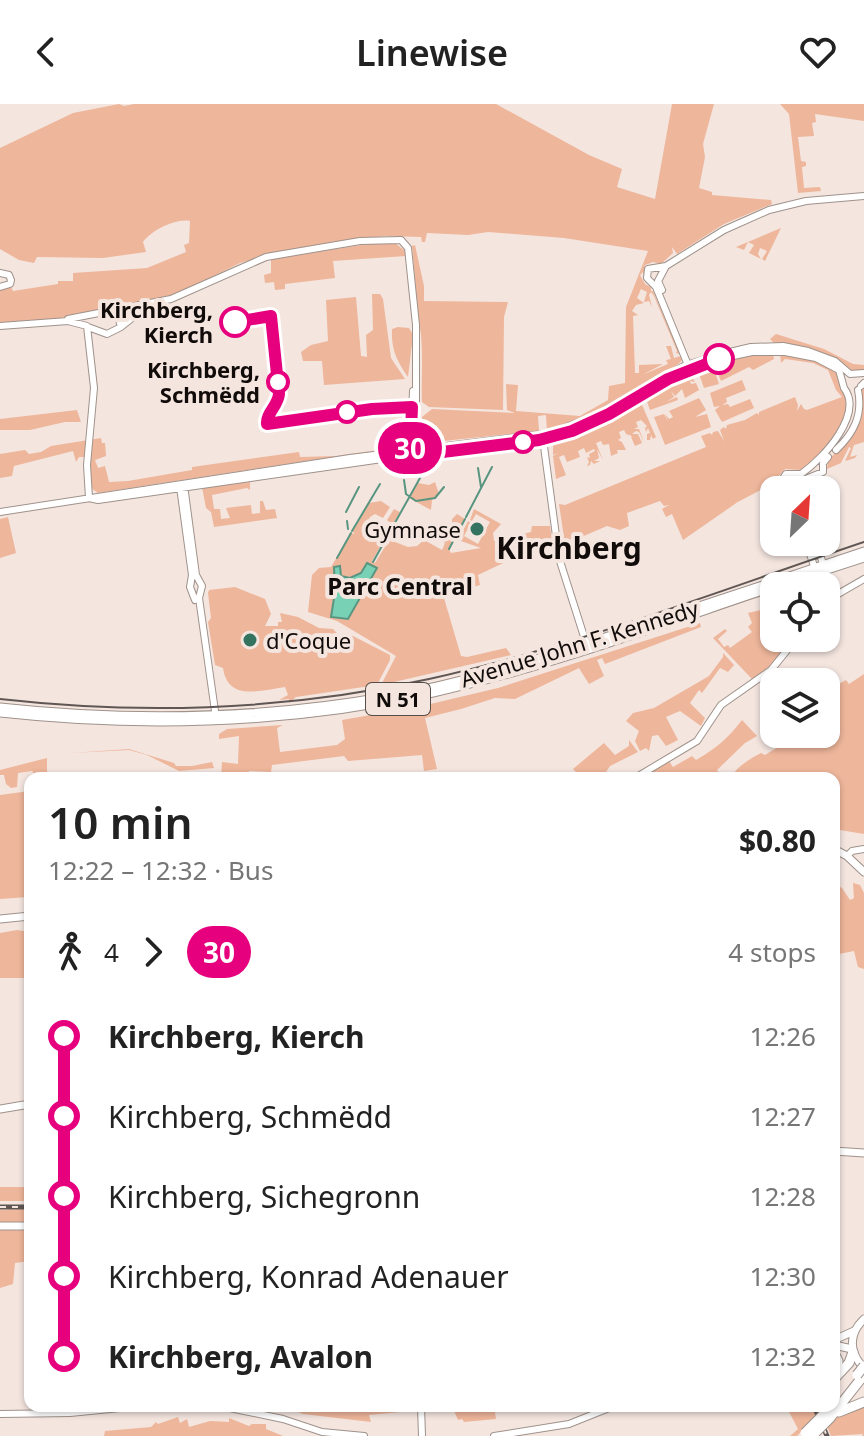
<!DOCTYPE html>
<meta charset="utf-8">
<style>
body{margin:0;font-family:"Noto Sans",sans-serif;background:#f6f6f6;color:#222;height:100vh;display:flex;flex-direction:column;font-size:30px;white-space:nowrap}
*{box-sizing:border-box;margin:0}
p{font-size:26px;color:#767676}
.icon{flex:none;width:44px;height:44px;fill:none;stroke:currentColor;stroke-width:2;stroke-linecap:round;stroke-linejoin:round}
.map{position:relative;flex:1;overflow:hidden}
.panel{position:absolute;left:24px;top:668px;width:816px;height:640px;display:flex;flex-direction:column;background:#fff;border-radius:16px;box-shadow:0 2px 6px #0004}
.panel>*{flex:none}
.badge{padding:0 16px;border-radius:26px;font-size:28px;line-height:52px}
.needle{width:52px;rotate:25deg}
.fabs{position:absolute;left:760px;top:372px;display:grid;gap:16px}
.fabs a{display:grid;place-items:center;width:80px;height:80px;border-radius:16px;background:#fff;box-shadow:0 2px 6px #0004;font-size:40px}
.map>.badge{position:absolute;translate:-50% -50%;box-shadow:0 0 0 4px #fff}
.legs{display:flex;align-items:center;gap:12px;height:88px;padding:0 24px;font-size:26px}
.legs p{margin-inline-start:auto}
.overview{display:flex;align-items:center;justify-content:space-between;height:136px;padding:0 24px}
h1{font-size:44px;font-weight:600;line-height:60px}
ul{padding:0 24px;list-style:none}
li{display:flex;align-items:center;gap:28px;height:80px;font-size:30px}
li i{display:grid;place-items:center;width:12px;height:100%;margin:0 10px;background:currentColor}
li i::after{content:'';width:20px;height:20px;margin:-10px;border:6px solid;border-radius:50%;background:#fff}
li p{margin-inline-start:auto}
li:first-child i{background:linear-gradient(#0000 50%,currentColor 0)}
li:last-child i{background:linear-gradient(currentColor 50%,#0000 0)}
header{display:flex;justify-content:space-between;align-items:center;height:104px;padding:0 24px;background:#fff;font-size:36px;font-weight:600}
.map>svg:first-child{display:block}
</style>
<header><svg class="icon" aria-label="back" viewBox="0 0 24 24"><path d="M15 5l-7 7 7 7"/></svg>Linewise<svg class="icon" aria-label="heart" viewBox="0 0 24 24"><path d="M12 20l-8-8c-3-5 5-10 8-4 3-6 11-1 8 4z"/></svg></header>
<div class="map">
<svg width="864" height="1332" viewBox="0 0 864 1332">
<rect width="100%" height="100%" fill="#f4e5df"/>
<path fill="#eeb69b" d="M119,0l5,2 10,-2h362l93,51 33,14 -5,18 38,12 17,-95h42l-11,40 2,13 -6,31 13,4v3l59,5 1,4 -48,20 -47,30 -5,-7 1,6 -12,11 -8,-2 -8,3 -1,3 8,-4 8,3 -15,4 8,14 -8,-4 -2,-9 -3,3 5,9 6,3v4h2l27,63 -4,-1 1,-2 -23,-55 -3,-4 -2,3 3,12 -3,-6 -5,1 3,-10 -6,-3 -4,9 7,5 -8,2 -4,6 6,4 -5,1 2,57h4v-8l24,-1 -21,11 26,-11 -2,-4 5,-1 -5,-13h5l3,12 7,-2 1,4c-7,9 -20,14 -31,21 -34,20 -64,42 -104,50l-1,-16 -8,1 1,15 -115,12 -4,-6 2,-20 10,-8 83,4 -8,-3 -1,-26 12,1 -2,26 64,5 28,-16 1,-14 16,-3 1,-76 22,-56 -84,-13 -76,-6 -20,3 -41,-2 -2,9h-3l-1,-5 -36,-1 -105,15 -40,12 -68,34 -121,23 -51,6v-36l11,-3 2,4 45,-7v-3h15v-8l74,-5 39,-16 -2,-7 5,-2 1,-22c-15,-3 -39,10 -47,21l3,10 -43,6 -66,-1 -3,6 -15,-3 -19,-11v-101l73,-35z
M780,0h84v17l-49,-7 1,8 -4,1 2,13 -16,1 3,24 5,1v4l-4,1 2,21 16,-1 1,4 -23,2 -9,-79z
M781,124l-16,33 -3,-2 5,-8 -7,-3 -2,6 3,5 -12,-6 5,-8 -6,-3 -4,8 -8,-3z
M395,139l9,7 2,6 -73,5 2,17 -50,6v5l-10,1 -1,-8 -9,1 -1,-8 7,-2v-14l97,-15z
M415,141l9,41v15l84,1 -4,15 -1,93 -74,-3 -7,-5c-1,-20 2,-63 -3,-78l-7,-78z
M372,190h8l3,5 8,59 14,21 -81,6 -2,-24h-19l-2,-9 10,-7 17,-4 -2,-41 30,-3 5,59 6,1 -1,-22 7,-5z
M398,223l11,1 4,7 -5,42c-11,-16 -17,-27 -16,-48z
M776,230l48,15 29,15 11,1v5h-14l10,4c-12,-4 -21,-14 -34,-20 -16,-7 -35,-9 -52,-11l-4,-4z
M773,250l1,5 -21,11 -4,-3 -28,14 -3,-7 -2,1 3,9 -15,4 -6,-17 9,-7 1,3 5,-4 12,-1 -1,-3 20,-4z
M780,250l28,3 31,16 14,27 -1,16 -12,23 -39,31 -16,-1 -9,10 -15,8 15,-5 -42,22 21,-14 -72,50 -11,-26 -6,3 -4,-8 7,-4 -5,1 -4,-5 -33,12 2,13 -9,4 -13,-4 -42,18 -6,-40 6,1 141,-58 -5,-11 9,-3 2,2 1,-3 5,-1 6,10 -4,-11 4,-3 2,2 1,-4 18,-5 12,-7 2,2v-3l36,-15 3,8 -1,6 4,-7 3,5 3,1 35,-13 -6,-7 -8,-20 -15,-7 -28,-4 -4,4z
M684,269l2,3 4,-2 5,8 -5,-1 1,3 5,-1 3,7 -14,8 -3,-9 -7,7 -4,-5 3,6 -8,5 11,-5 1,3 -28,10 -5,-14z
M742,276l4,10 -20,8 1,4 -5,3 6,-1 2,3 20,-8 4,9 -32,14 -7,-12 5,-4 -6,1 -4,-14z
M864,280v58l-10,3 -4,12 7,-2 -2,3 -10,3 6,-13 -2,-1 -8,16 -14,6 1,-9 19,-18 15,-31 -2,-18z
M639,294l17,39 -3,2 -2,-4 -1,5h-3v-6l3,-1 -2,-5 -2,4 -1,-4 2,-2 -6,-6 -5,2 2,5 -4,2h5l5,13 -5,-10 -3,-1 -4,3h6l4,9 -7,3 -4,-9 1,-1 -6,-2 -2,-4 -5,2 2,6 -3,2 4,2 4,8h-9l1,3 -7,3 -2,-12 -6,1 -2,-4 -5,2 7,17 -6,-11 2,9 -5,3h6l-6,3 -3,-3 -1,4 -3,1 2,-4 -2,-5 3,1 -1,-4 6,-3 -1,-2 -8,4 -2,-5 -6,3 2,6 -13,5 -3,-7 -5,2 7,18 -10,4 -3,-23 5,-3 -5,2v-17z
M699,294l7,12 -11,7 12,-3 4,13 -46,18 -11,-28 10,-3 4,8 -3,-8 4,5 4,-2 -4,-6z
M77,306l4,12h-16l-35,8h-30v-11z
M101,334l1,5h3l1,13 -11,4 3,8 7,-2 4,16 19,-1 64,-11v-3l107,-15 1,5 36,-1 69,-10 -307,47 -7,-5 -6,-31h-6l-3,5 -3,-11 -59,15 -2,10 -12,2v-24l25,-4 4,4 12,-2 10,-6z
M250,378v8l-3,-2 -35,7 2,14h6l1,10 9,-1 -4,-10 25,-3 1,9 8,-1v-12h3l3,9 9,-1 2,9 -63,9 -3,-15 -5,-4 -4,-21z
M435,378l4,12 -7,6 -1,10 -22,-12 9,-15 11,2z
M381,397l9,6 -7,11 -8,-4 -5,3 -4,10 3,-1 15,8 6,-11 -3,-3 7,-11 6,3 -28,49 3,2 19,-31 5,3 -4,7 13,5 9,-1 7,-6 18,10 3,-7 -15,-9 1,-4 14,7 7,-10v-8l5,-5 8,5 -16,30 2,4 30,-5 -23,-8 10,-19 3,2 -7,13 14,8 12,-22 -14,-8 -4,7 -2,-1 4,-11 27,15 -8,9 1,8 37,-9 1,-6h18l2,14 -74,35 2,10 -32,9 -4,4 17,58 6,1 39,-9 5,7 -130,30 15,-29 -59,-35 -29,-9 4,-37 7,-7 12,-1 20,-34 4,1 -3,-3 17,-28z
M8,413l8,36 -16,5v-39z
M235,483l30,12 6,15 -6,12h13v-4h4l-2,-9 18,4 21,11 14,1 6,6 14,1 37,19v5l-13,25 -81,12 -7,6v-4l-10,1 9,-5 -3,-8c-27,4 -57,14 -62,-19l-8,-3 -7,-43 3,-4 -3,-25 1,-3z
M774,503v31h19l-19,25 -22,16 -39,-41 12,-9 2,2 -9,8 6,8 4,-2 2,3 22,-16 -4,-5 4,-4 -4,-10z
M700,519l1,4 -96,37 -3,-6 -5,2 7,16 -15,8 -10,-16 -64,31 -20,-1 -34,11 -36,9 12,51 -13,2 -2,-16 -74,6 -4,-5 -72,9 -1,7 -22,-1v7h-28l1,-16 16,2 1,-28 -20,3v-5l8,-5 56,-4 -6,3 3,24 57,-7 8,-6 -3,-19 80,-14 76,-18z
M723,549l11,12 -6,7 -8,-4 -18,25 -3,-3 -9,13 15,15 -4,8 -21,-15 -14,6 12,23 -12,6 -8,-11 -6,1 -3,15 -3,-3 -6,3 -5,-10 4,-10 -13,-10 7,-8 21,-5 55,-32 14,-19z
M864,570v160l-30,-5v-51h-104c7,-11 19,-19 31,-25l4,2 34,-21h27v-17l6,-3 -6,-12 3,-4 -3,-7 20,-11 3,4z
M742,616l15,16 -12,7 -28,27 5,8h-82l29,-17 4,6 19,-11 4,4c20,-11 34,-24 46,-40z
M629,636l9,12 -28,14 -8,12h-20l-9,-9 31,-26 11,12 14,-9z
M129,645l45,14 2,3h16l20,-4 2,6 -35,3 -32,-16 -18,-5 -58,3z
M47,654v15l-12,2 -3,-4 -14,2 -1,14 -6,1 -5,-4 -2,-9h-4v-5z
M30,687v109l-2,-3 -28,2v-104z
M834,779l8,5 8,12 4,-2 -1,-15 7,2 4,8v76l-6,-2 -4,-16 -20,4z
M17,826l13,2v49l-3,-3h-27v-45z
M0,1083h30v14h-30z
M30,1105v52l-15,2 -2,21 -13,4v-78z
M284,1302h131l-4,1v4l-42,4 2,7 -68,-8z
M452,1302h42l2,13 -32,3 -2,-3 -4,1z
M786,1302h26l5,10 -20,20h-7l8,-7z
M864,1302v30h-2l1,-2 -32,2 -4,-10 10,-11z
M178,1313l2,6 7,-4 2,8 21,-6 19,1v-4l20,8 3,-2h14v5l17,7h-179l1,-5 46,-4 5,-5 2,2z"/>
<path fill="#78d1b4" stroke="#599681" stroke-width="2" d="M367,459l10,5 -29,51 -17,-2 4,-25 -1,-25 6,-1 1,10 9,2 11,-5z"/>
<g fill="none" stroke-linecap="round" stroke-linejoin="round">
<path stroke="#599681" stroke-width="2" d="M478,364l3,19
M404,376l2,14 10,7 19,-3 9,-11
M346,408l13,-25
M466,413l26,-50
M347,417l1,8
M352,427l28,-47
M449,445l16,-30
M337,454l14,-25
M373,458l47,-84"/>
<g stroke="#9f928b" stroke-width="8">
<path id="secondary" d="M0,169l9,2 2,5 -1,4 -10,3
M662,186l-4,-9 8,-15
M109,207l62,-12 95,-42 94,-16 41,-1 7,8 8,77v126
M68,215l41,-8 9,5 3,11 -14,7 -19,-7
M0,222l68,-5 19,5 7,62 -7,77 2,33
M121,223l25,-20
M688,261l-32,-78 -9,-9 1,-9 18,-3 58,-36 45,-20 37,-9 58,-5
M861,282l3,-3
M543,335l16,119 28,88
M836,346c18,-17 27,-35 22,-60
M410,348l3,-61
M798,378l25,-10v-9l5,-6
M184,381l12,90 6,11 -3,12 17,120
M180,383l12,88 -2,12 5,13
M89,394l9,2 305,-44 144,-17 51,-19 87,-50 39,-12 28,-6h33l31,6 23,12 5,18c20,26 -20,70 -43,86h-15l-4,6 2,5 6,3 8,-6 -1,-6
M0,408l350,-54 201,-25 44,-17 89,-50 33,-11 34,-8 32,-1 25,5 27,10 15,13 14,-1
M806,438l9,27
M811,438l4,14
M816,438l8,25
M817,482h1
M826,497l38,-22
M635,674l62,-37 24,-36 50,-35 26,-32
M847,752l5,-5 12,-2
M220,1302l63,13 39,13 42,4
M421,1302l1,30
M0,1310l70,-1 70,-7
M494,1332l75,-12 45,-18"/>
</g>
<g stroke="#9f928b" stroke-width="9">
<path id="primary" d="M778,482l86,-28
M0,603c129,14 259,12 388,-11 72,-13 141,-34 211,-57 88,-29 177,-58 265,-88
M0,609c145,16 291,11 433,-20 116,-26 228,-68 341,-106
M834,745l13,7 17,16
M0,815l30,-3
M0,1005l30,-5
M834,1047l30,2
M0,1122h30
M864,1215c-16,15 -15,34 0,49
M834,1236l20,-9
M834,1241l18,4"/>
</g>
<g stroke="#9f928b" stroke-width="11">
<path id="highway" d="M834,1249l4,8 -3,15
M834,1275l15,-16 4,-11
M839,1308l25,-10
M830,1314l34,-43"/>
</g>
<use href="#secondary" stroke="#fff" stroke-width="6"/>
<use href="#primary" stroke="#fff" stroke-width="7"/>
<use href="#highway" stroke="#fff" stroke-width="9"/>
<path stroke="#605754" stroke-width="2" d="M0,595c143,16 289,11 429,-20 148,-33 292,-89 435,-137"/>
<g stroke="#605754" stroke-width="5">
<path id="rail" d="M0,1103h30
M814,1302l13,30"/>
</g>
<use href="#rail" stroke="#f4e5df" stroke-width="2" stroke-dasharray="6" stroke-linecap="butt"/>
<g stroke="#9f928b" stroke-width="11" stroke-linecap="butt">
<path id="highway-bridge" d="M857,1271l7,-9
M805,1329l21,-21
M812,1332l18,-18"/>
</g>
<use href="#highway-bridge" stroke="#fff" stroke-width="9"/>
</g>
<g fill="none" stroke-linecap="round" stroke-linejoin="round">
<g stroke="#fff" stroke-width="18">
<path id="line-1" d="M235,218l36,-6 8,78c-1,12 -13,19 -12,30l105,-15 40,-2 -2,49 129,-16 33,-9 37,-17 59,-35 51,-20"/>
</g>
<use href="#line-1" stroke="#e6007e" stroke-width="12"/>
</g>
<g fill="#fff" stroke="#e6007e" stroke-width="4">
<circle cx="235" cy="218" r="14"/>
<circle cx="719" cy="255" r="14"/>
<circle cx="278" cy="278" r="10"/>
<circle cx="347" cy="308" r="10"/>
<circle cx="523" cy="338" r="10"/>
</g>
<g fill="#347360" stroke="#f4e5df" stroke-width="3">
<circle cx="477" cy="425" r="8"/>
<circle cx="250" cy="536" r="8"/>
</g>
<g text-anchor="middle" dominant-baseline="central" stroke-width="8" stroke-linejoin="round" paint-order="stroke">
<rect fill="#f4e5df" stroke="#554d4a" stroke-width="2" x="366" y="579" width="64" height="32" rx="6"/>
<g font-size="20" font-weight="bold" fill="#110c0a">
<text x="398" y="595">N 51</text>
</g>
<g font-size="22" font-weight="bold" fill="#110c0a" stroke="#f4e5df" text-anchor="end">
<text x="213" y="205">Kirchberg,<tspan x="213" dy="25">Kierch</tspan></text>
<text x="260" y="265">Kirchberg,<tspan x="260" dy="25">Schmëdd</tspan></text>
</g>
<g font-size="22" fill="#110c0a" stroke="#f4e5df" text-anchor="end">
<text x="461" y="425">Gymnase</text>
<text x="266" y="536" text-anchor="start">d'Coque</text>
</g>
<g font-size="22" fill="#110c0a" stroke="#f4e5df">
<text transform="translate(579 539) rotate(-17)">Avenue John F. Kennedy</text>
</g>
<g font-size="24" font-weight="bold" fill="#110c0a" stroke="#f4e5df">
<text x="400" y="481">Parc Central</text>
</g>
<g font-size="30" font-weight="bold" fill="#110c0a" stroke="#f4e5df">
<text x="569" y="443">Kirchberg</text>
</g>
</g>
</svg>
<div class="fabs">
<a><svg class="needle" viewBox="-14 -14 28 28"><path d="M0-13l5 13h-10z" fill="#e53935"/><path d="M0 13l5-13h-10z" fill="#767676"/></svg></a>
<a><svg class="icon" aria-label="locate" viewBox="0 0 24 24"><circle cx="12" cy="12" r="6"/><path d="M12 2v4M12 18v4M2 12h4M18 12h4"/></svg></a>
<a><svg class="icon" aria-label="layers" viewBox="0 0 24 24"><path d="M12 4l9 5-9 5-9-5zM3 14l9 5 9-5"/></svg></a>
</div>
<b class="badge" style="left:410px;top:344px;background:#e6007e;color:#fff">30</b>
<section class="panel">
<div class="overview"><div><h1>10 min</h1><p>12:22 – 12:32 · Bus</p></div><b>$0.80</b></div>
<div class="legs"><svg class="icon" aria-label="walk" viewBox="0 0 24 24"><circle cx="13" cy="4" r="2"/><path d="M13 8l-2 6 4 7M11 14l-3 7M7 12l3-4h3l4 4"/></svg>4<svg class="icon" aria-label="forward" viewBox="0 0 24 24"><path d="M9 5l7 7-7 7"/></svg><b class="badge" style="background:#e6007e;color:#fff">30</b><p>4 stops</p></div>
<ul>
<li><i style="color:#e6007e"></i><b>Kirchberg, Kierch</b><p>12:26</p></li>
<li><i style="color:#e6007e"></i><span>Kirchberg, Schmëdd</span><p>12:27</p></li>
<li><i style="color:#e6007e"></i><span>Kirchberg, Sichegronn</span><p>12:28</p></li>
<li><i style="color:#e6007e"></i><span>Kirchberg, Konrad Adenauer</span><p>12:30</p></li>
<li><i style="color:#e6007e"></i><b>Kirchberg, Avalon</b><p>12:32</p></li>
</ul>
</section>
</div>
